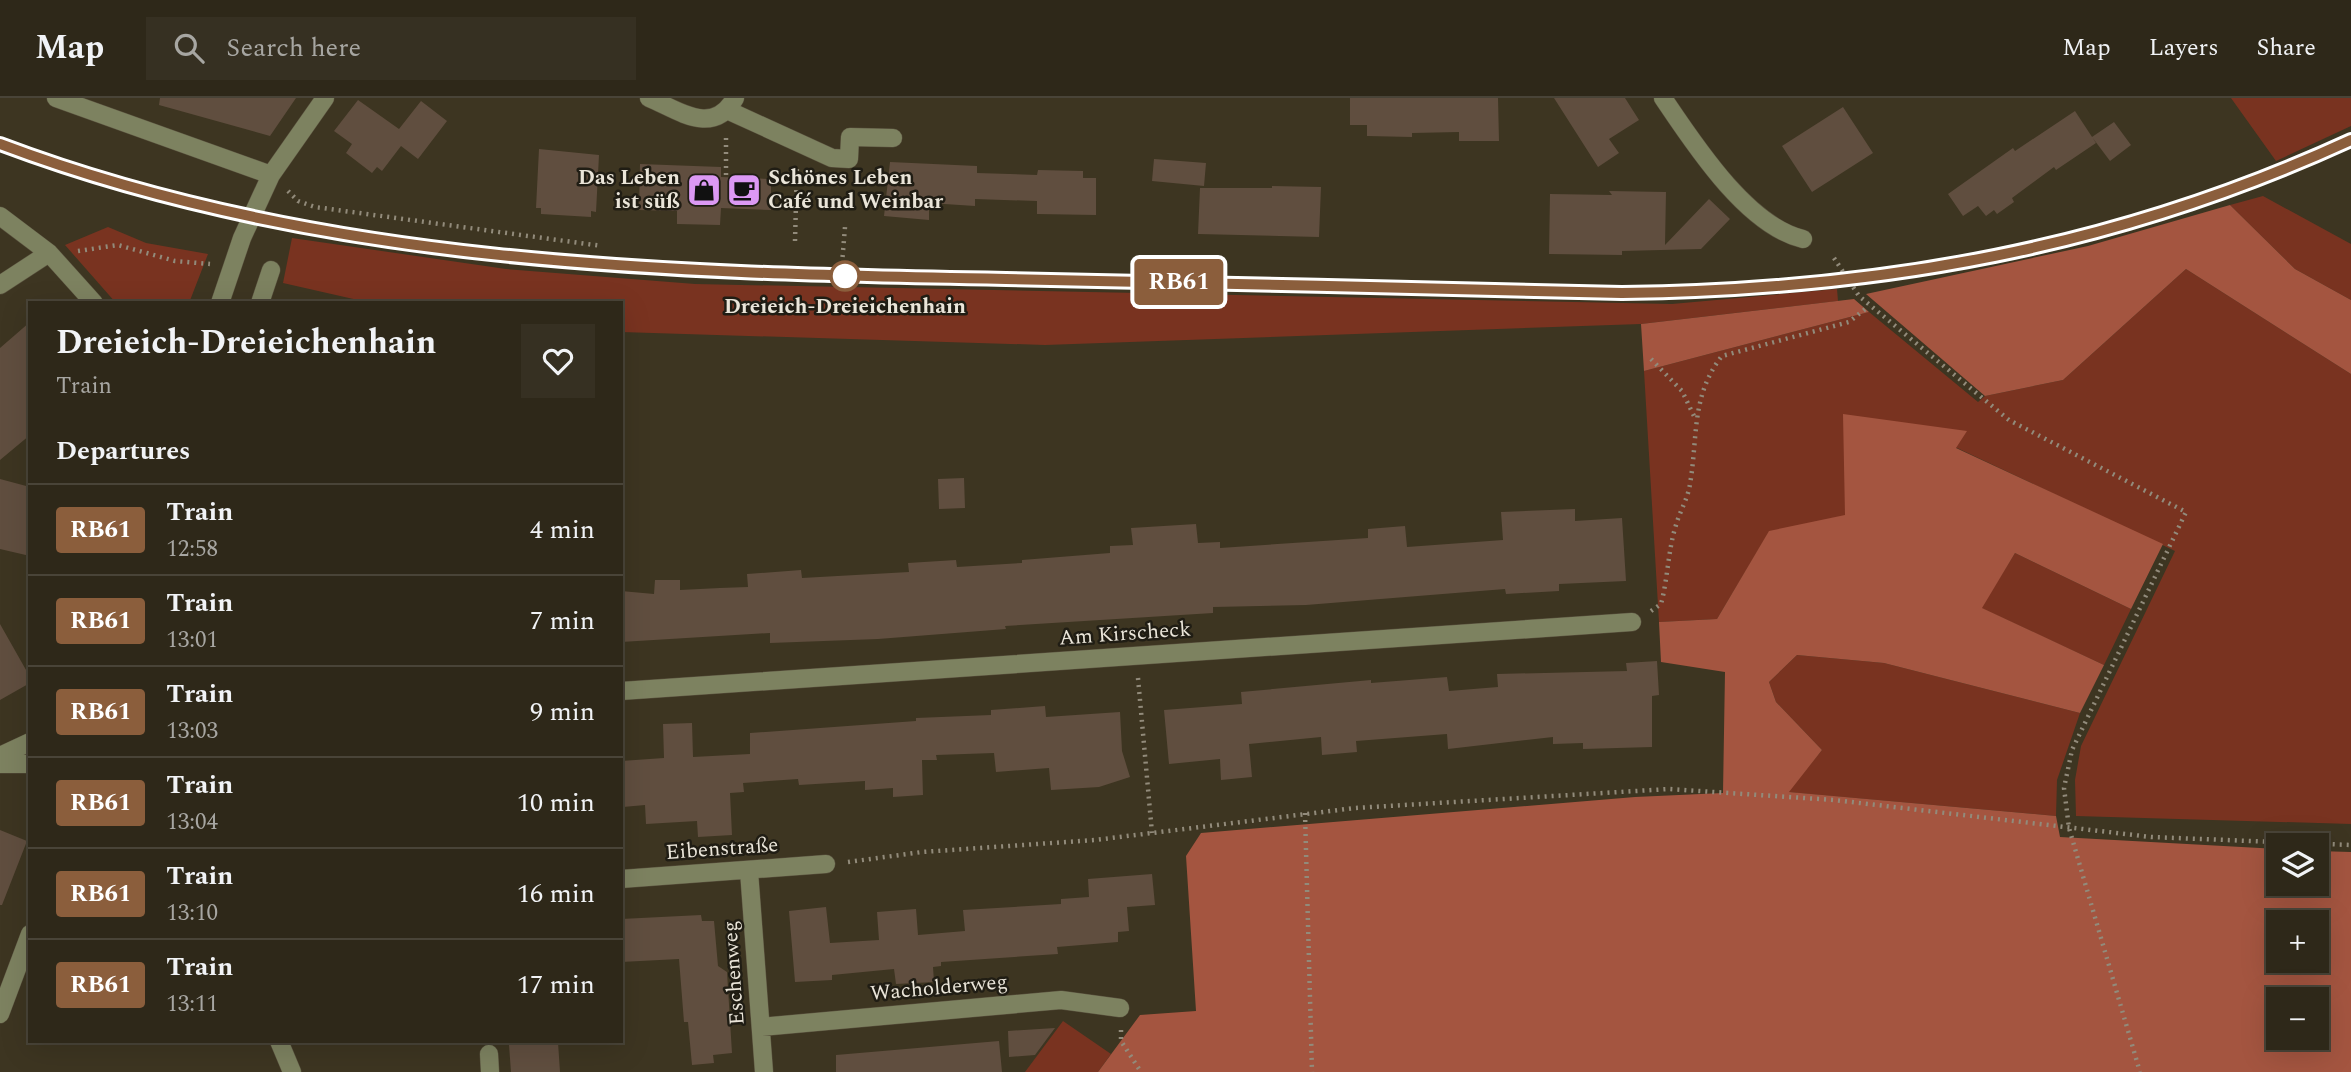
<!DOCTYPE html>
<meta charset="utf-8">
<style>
body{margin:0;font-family:Spectral,serif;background:#363022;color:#f1f3f6;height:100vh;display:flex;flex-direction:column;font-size:26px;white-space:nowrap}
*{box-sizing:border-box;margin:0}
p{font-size:23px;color:#a7a6a2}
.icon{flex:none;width:38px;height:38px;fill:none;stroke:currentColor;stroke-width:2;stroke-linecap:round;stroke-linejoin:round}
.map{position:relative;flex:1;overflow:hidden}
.details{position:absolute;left:28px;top:203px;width:595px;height:742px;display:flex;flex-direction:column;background:#2e2819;border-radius:0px;box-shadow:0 7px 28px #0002,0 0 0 2px #494438}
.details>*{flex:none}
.badge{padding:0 14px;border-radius:5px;font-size:24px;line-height:46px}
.buttons{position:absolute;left:2266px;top:735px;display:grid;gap:14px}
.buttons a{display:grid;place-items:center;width:63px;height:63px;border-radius:0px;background:#2e2819;box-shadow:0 7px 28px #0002,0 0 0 2px #494438;font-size:35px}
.map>.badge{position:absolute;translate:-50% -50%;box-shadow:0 0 0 4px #fff}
h2{padding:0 28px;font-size:26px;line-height:63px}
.round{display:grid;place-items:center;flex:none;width:74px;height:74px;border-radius:0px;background:#363022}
.head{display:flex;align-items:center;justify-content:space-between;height:119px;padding:0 28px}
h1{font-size:33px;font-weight:700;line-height:52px}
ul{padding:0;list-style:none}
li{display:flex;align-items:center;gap:21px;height:91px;padding:0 28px;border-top:2px solid #494438}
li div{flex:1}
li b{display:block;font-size:26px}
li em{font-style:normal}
li .badge{min-width:77px;font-weight:700;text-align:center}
header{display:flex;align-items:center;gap:42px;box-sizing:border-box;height:98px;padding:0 35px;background:#2e2819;border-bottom:2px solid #494438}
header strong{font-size:33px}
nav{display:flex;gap:38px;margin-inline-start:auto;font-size:24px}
.search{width:490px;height:63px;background:#363022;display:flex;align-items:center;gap:18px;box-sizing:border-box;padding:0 24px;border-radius:0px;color:#a7a6a2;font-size:26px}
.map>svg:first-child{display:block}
</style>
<header>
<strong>Map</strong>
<div class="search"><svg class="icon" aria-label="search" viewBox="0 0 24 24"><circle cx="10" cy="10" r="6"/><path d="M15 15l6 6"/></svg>Search here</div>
<nav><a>Map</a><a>Layers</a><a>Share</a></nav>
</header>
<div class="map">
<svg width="2351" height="974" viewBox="0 0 2351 974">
<rect width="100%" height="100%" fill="#3d3521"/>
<path fill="#793320" d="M2231,0h120v28l-75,35z
M2263,98l88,48v56l-56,-31 -65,-64z
M108,129l38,16 62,11 -19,49h-73l-51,-58z
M292,140l214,31 189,15 977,20 165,-15 1,12 -197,23 -596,21 -424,-13v-29h-250l-88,-20z
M2186,171l165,105v450l-275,-8 -1,-36 6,-34 94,-195 -220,-104 11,-16 -120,85 -77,16 -52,87 -58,3 -15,-251 225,-59 109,90 7,-6 78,-16z
M2015,455l116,56 -27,56 -123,-57z
M1797,557l87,8 196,50 -23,67 -1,36 -268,-24 34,-42 -46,-48 -7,-20z
M1063,923l48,33 -13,18h-73z"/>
<path fill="#a45540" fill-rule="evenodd" d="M2230,107l65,64 56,31v74l-165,-105 -123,111 -78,16 -119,-102 222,-48z
M1854,201l15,13 -225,59 -3,-47z
M1843,316l124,17 -11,17 207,96 -32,65 -116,-56 -33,55 122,57 -24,48 -196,-50 -87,-8 -28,27 7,20 46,48 -33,42 267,24 4,21 218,12v35h39v-33l34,1v220h-1253l42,-57 56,-4 -10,-155 15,-23 434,-36 88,-4 2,-121 -64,-10 -2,-40 58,-3 52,-88 76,-16zM2278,824h39v39h-39zM2278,901h39v39h-39z"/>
<path fill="#604e3f" d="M160,0h136l-26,38 -111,-31z
M1350,0h148l1,43h-40v-9l-47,1v4l-45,-1v-11h-17z
M1554,0h71l14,22 -30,19 10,14 -21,14z
M358,2l41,29 22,-28 26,20 -29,38 -17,-13 -19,25 -5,-4 -5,6 -26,-20 6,-9 -18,-13z
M1843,9l30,46 -61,39 -30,-46z
M2075,13l21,32 -40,27 -2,-3 -42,31 2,4 -17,12 -3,-4 -8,6 -8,-10 -15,10 -15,-22 65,-46 2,3z
M2114,24l17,23 -21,16 -18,-24z
M539,51l60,6 -3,57 -5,-1v6l-50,-3v-6h-5z
M1154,61l52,4 -2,23 -52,-5z
M890,64l87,4v7l60,2 1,-5 45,1v7h13v37l-59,-1v-13l-62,-2v7l-46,-3v17l-45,-4z
M640,66l81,3v10l50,2v31l-50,-2 -1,17 -43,-1v-13l-38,-1z
M1272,88l49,1 -2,50 -121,-3 2,-46h72z
M1609,93l57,1 -1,53 44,-46 21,20 -29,30 -79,2v4l-73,-1 1,-60 62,1z
M30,224v113l-30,25v-112z
M964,380l1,30 -26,1 -1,-30z
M0,381l30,8v69l-30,-7z
M1575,411v12l47,-3 4,63 -67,3v7l-53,3 -1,-5 -199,16 -93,2v6l-208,13 1,3 -128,10 -108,4v-10l-149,9v-51l33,3 1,-14h25v10l40,-2 28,-1 -1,-13 54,-4 1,8 107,-6 -1,-9 48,-3 1,7 65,-4v-3l88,-7v-7l23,-1 -2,-17 65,-4 2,19 22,-1v6l148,-10v-9l37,-3 2,21 96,-7 -2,-28z
M0,526l30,53v6l-30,17z
M1657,563l2,34 -7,1v51l-69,2v-6l-30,1v-7l-105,12 -1,-15 -91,7 1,11 -35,3 -1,-18 -72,7 3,33 -31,3 -1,-21 -51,5 -5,-54 78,-6 -1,-12 130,-12v3l76,-6 2,14 49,-4 -1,-13 130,-3 -1,-8z
M1045,608l1,11 74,-5 2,39 8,26 -31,10 -48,3 -2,-22 -53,4 -2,-19 -58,2 1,5h-15l1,35 -30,2v-9l-28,2v-9l-66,4 -1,-6 -55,4 1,9 -14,1 2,42 -34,2 -1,-16 -51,3 -1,-19 -22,2 -2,-46 43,-3 -1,-34 29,-1 1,34 57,-3v-21l166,-12v-3l75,-3v-5z
M0,732l27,11 -25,64h-2z
M1152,776l3,31 -28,2 2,24 -11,1v10l-61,5 1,7 -117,8v4l-8,1 1,15 -38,2 -2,-15 -62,6v5l-37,2 -6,-71 37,-4 4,36 49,-3 -2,-28 39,-3 2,26 47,-4 -2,-21 98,-6v-5l28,-2 -1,-18z
M701,817l1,6h12l4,45 9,6 5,81 -19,2 1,8 -22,2 -4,-43h-4l-5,-63 -58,3v-43z
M1055,930l-20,27 -26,2 -1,-26z
M999,943l3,31h-166v-17z
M558,944l2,30h-49l-2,-27z"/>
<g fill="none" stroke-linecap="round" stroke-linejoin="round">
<g stroke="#59513e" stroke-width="19">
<path id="minor" d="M56,0l215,77
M649,0c31,13 64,39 86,0
M1663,0c31,46 84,128 140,141
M727,12l105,48 17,1 1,-22 43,1
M0,118l49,37 45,50
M0,187l49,-32
M220,205l22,-65 29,-63 54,-77
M260,205l11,-33
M621,593l1011,-69
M0,658l30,-14
M0,666h30
M749,773l15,201
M621,781l205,-15
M0,916l30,-80
M761,929l300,-27 59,8
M279,943l13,31
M489,956l1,18"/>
</g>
<path stroke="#928b7b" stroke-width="4.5" stroke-dasharray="2 5" stroke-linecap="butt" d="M726,40v40
M288,93l10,10 17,6 287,39
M795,143l2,-75
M78,153l40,-6 57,16 35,3
M1834,160l25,38 150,124 177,92 -114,238 -8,38 5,40 71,244
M842,166l3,-37
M1651,261l31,32 12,25
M1651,513l10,-7c7,-26 7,-54 15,-79 4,-14 12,-27 14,-41 8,-47 1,-89 32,-128l127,-34 20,-16
M1138,580l14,155
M1305,715l7,259
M848,764l74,-10 173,-12 260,-32 314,-19 165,11 317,37 200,8
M1121,932v11l20,31"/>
<use href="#minor" stroke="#7d8260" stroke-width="18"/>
<g stroke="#bfb9ab" stroke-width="8">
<path id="rail" d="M0,46c321,122 675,129 1014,135 203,4 406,9 608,14 37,0 74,1 111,-1 212,-11 426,-63 618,-152"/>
</g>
<use href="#rail" stroke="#201d14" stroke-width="5" stroke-dasharray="16" stroke-linecap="butt"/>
</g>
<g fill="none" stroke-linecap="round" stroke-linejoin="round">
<g stroke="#fff" stroke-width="16">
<path id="line" d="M0,46c320,121 668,129 1006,135 205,4 411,9 616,14 258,-3 494,-45 729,-153"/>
</g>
<use href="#line" stroke="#8b5e3c" stroke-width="10"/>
</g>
<defs>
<g id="shop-square" transform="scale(1.75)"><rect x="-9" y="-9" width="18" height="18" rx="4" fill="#dc99f4" stroke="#201d14"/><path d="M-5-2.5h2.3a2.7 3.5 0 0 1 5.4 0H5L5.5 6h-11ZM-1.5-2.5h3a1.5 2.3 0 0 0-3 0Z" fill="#111"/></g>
<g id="cafe-square" transform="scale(1.75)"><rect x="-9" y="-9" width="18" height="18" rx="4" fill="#dc99f4" stroke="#201d14"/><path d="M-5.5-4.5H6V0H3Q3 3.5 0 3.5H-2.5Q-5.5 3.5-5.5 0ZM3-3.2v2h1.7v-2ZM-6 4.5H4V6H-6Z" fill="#111"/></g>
</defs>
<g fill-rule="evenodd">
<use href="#shop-square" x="704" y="92"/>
<use href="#cafe-square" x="744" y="92"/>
</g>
<circle fill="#fff" stroke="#8b5e3c" stroke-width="3.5" cx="845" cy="178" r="14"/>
<g text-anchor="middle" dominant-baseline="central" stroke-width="5" stroke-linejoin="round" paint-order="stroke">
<g font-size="21" font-weight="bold" fill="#eae5d9" stroke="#201d14" text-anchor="end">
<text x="680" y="80">Das Leben<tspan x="680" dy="24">ist süß</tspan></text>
<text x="768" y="80" text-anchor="start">Schönes Leben<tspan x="768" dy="24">Café und Weinbar</tspan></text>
</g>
<g font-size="21" font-weight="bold" fill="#eae5d9" stroke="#201d14">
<text x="845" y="209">Dreieich-Dreieichenhain</text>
</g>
<g font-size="21" fill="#eae5d9" stroke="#201d14">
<text transform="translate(1125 536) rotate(-4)">Am Kirscheck</text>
<text transform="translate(722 751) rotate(-4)">Eibenstraße</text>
<text transform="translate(734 875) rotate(-94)">Eschenweg</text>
<text transform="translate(939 890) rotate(-5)">Wacholderweg</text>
</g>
</g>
</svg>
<div class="buttons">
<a><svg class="icon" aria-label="layers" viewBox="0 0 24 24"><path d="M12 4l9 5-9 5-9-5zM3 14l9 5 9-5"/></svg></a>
<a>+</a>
<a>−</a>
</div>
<b class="badge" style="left:1179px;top:184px;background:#8b5e3c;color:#fff">RB61</b>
<section class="details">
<div class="head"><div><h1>Dreieich-Dreieichenhain</h1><p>Train</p></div><a class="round"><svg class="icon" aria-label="heart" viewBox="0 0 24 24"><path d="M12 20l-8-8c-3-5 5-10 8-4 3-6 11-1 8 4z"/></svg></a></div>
<h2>Departures</h2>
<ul>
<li><span class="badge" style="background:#8b5e3c;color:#fff">RB61</span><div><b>Train</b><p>12:58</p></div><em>4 min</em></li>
<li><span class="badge" style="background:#8b5e3c;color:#fff">RB61</span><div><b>Train</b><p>13:01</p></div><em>7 min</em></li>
<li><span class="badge" style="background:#8b5e3c;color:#fff">RB61</span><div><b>Train</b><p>13:03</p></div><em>9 min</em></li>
<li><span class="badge" style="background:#8b5e3c;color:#fff">RB61</span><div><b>Train</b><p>13:04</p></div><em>10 min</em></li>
<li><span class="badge" style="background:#8b5e3c;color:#fff">RB61</span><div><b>Train</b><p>13:10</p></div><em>16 min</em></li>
<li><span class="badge" style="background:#8b5e3c;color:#fff">RB61</span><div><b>Train</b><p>13:11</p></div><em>17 min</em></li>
</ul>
</section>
</div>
